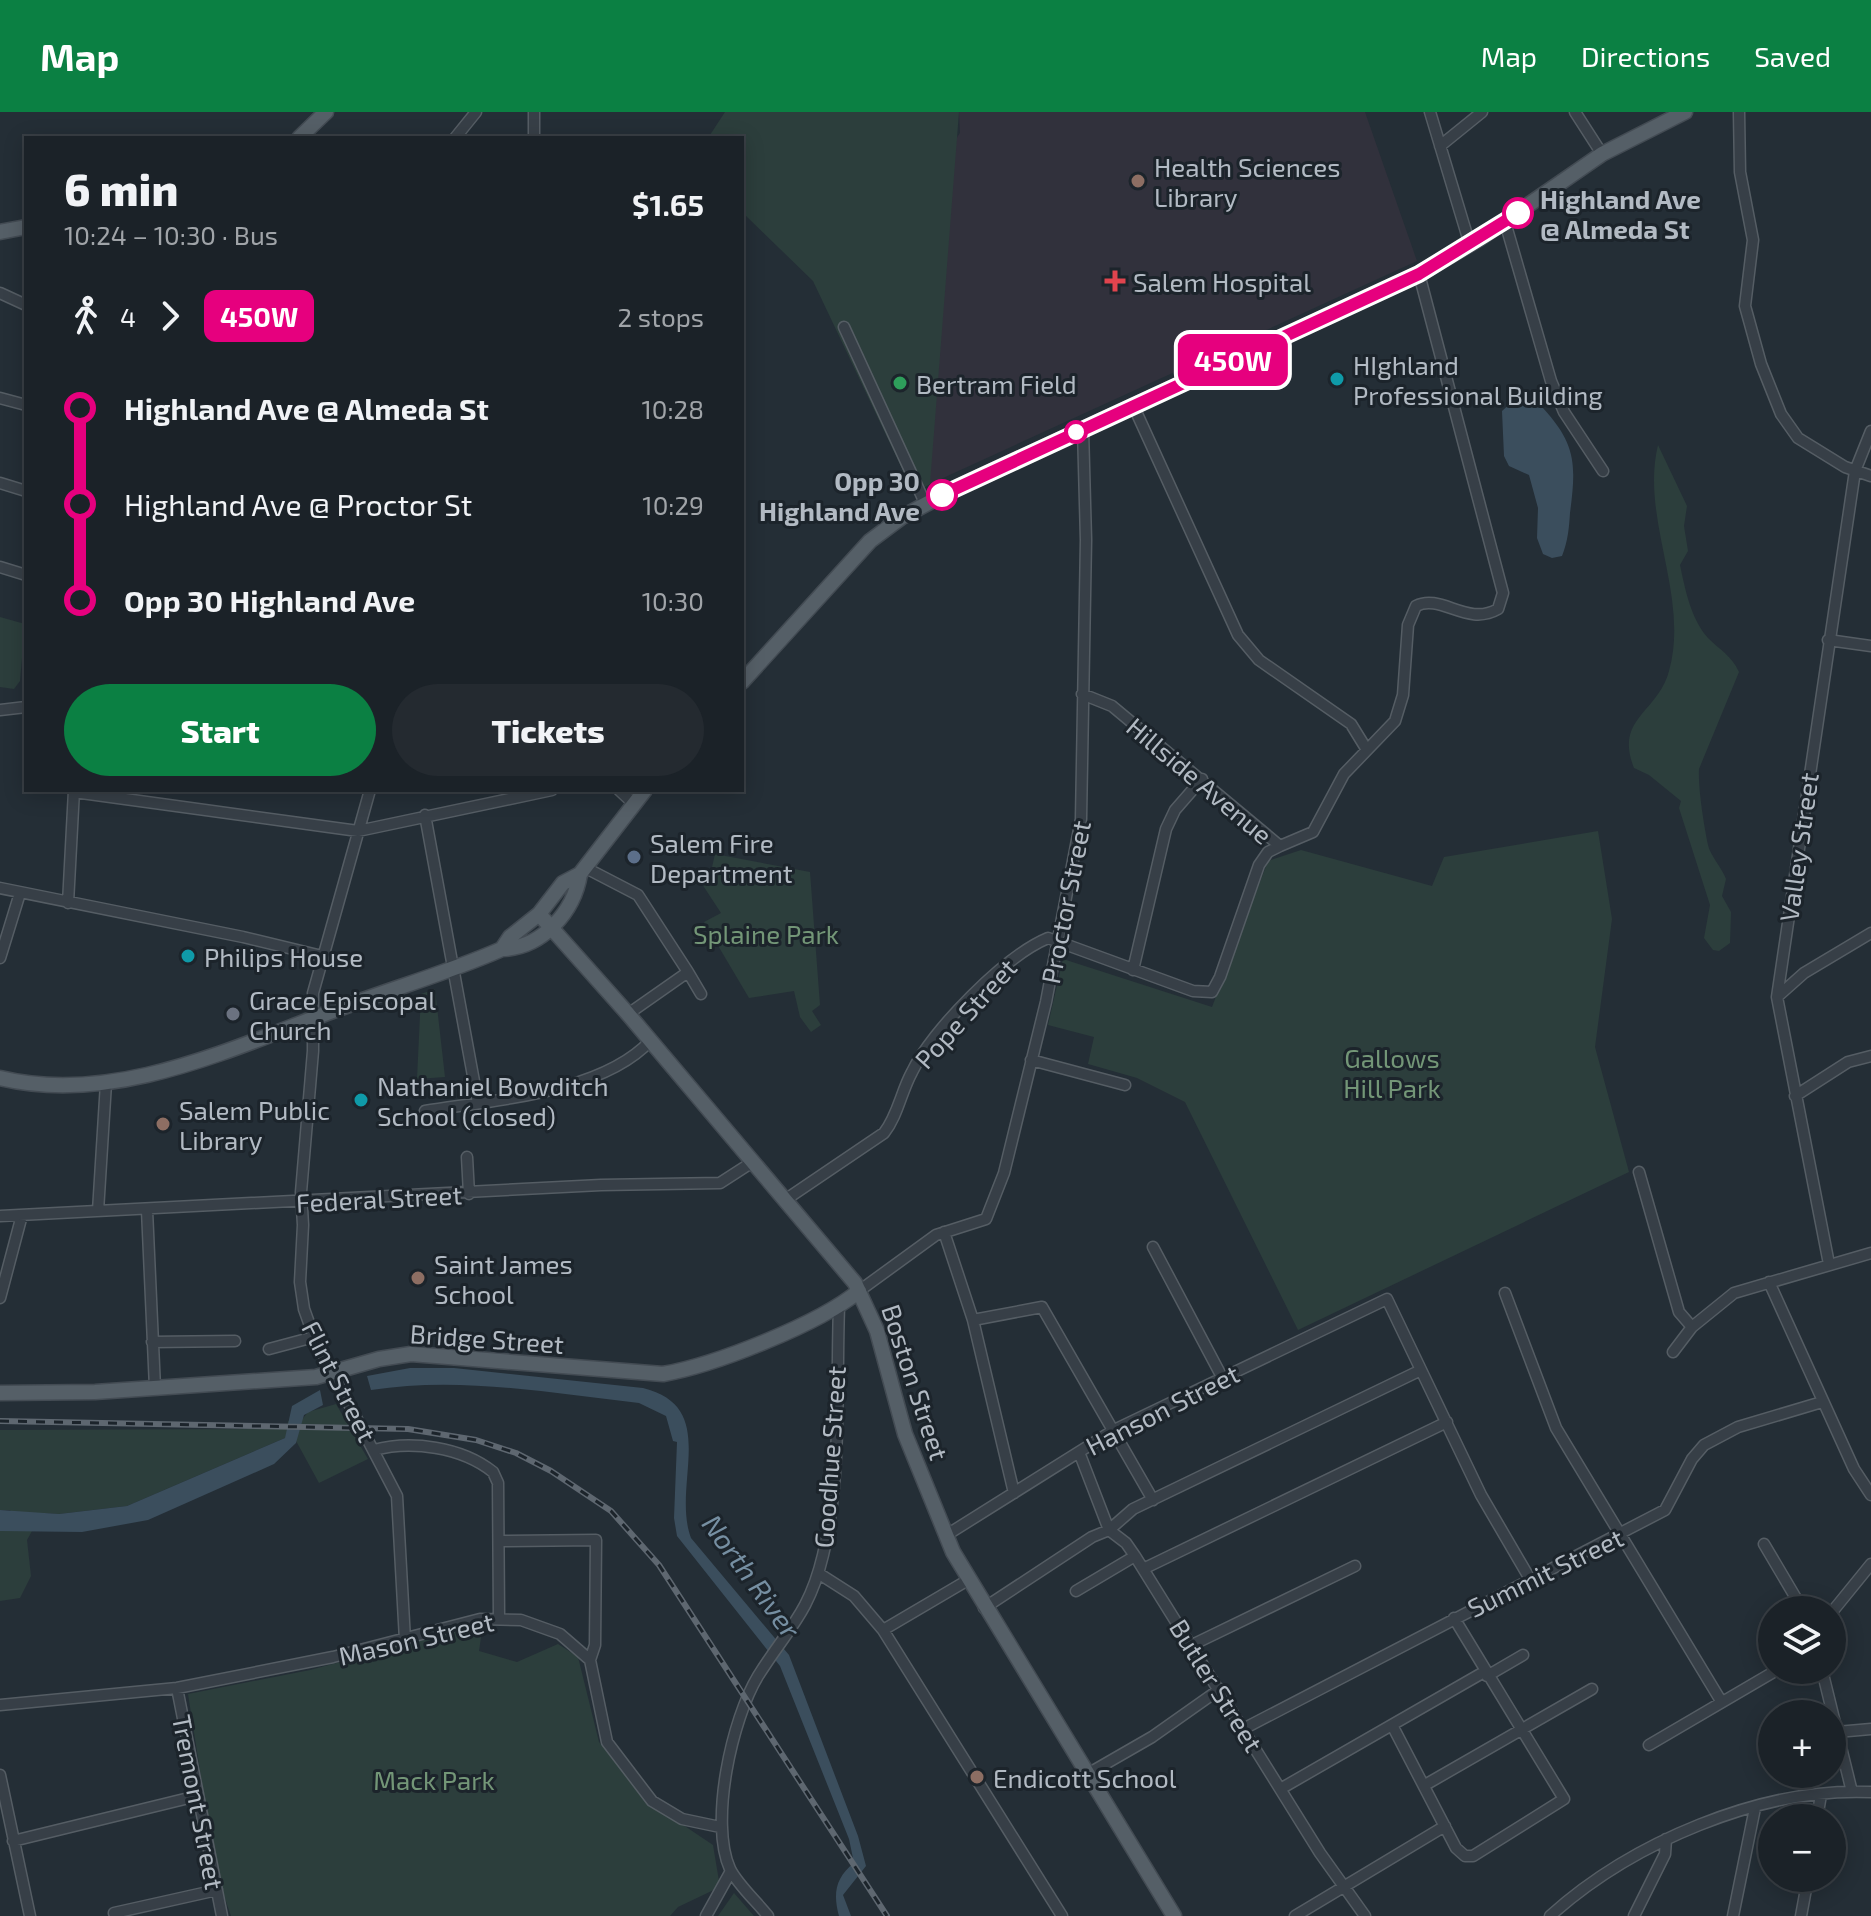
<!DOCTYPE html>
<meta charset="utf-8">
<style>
body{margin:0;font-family:"Exo 2",sans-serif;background:#242a30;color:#f1f3f6;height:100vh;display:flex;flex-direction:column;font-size:30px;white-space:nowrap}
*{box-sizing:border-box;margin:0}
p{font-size:26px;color:#a0a4a8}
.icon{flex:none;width:44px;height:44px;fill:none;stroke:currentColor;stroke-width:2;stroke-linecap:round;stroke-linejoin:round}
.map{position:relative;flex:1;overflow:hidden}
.side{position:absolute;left:24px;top:24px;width:720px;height:656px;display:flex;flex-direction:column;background:#1b2228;border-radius:0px;box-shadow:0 4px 20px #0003,0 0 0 2px #393f45}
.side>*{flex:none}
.badge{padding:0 16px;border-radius:12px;font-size:28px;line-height:52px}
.fabs{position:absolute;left:1758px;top:1484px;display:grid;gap:16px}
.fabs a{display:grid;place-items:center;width:88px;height:88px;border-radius:50%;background:#1b2228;box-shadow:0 4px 20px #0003,0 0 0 2px #393f45;font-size:40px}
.map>.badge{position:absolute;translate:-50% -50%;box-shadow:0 0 0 4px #fff}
.legs{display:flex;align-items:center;gap:12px;height:88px;padding:0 40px;font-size:26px}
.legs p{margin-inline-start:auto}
.head{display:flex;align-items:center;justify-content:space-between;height:136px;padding:0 40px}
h1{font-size:44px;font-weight:800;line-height:60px}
.cta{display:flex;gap:16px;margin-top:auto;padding:16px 40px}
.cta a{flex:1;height:92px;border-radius:48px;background:#0b8043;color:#fff;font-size:32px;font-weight:800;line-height:92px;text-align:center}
.cta a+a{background:#242a30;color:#f1f3f6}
ul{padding:0 40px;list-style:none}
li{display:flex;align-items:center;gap:28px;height:96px;font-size:30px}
li i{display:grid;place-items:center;width:12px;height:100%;margin:0 10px;background:currentColor}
li i::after{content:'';width:20px;height:20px;margin:-10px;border:6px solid;border-radius:50%;background:#1b2228}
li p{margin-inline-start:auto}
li:first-child i{background:linear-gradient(#0000 50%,currentColor 0)}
li:last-child i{background:linear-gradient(currentColor 50%,#0000 0)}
header{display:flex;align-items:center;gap:48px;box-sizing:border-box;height:112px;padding:0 40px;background:#0b8043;color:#fff}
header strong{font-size:38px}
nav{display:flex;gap:44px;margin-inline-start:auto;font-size:28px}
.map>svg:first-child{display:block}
</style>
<header>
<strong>Map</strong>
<nav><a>Map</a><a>Directions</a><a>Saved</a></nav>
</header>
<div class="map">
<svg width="1871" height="1804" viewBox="0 0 1871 1804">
<rect width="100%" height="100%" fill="#242e36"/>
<path fill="#31313c" d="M959,0h406l52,149 -487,223 -86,-183 116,-168z"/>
<path fill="#2c3e3c" d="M725,0h234l-29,372 -16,10 -101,-213 -71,-69v-74h-34z
M1658,333l29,61 -3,20 4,25 -8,14c5,24 11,54 28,73 12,12 24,18 31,34l-40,97c-1,20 5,56 9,76 2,10 14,23 18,34l-4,17 9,16 -1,31 -11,8 -6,-1 -9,-12 6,-33 -31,-97 2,-7 -32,-26 -15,-7c-20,-50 24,-55 35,-97 21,-75 -29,-152 -11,-226z
M0,505l25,7 -5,57 -6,8 -14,-2z
M1598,719l14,88 -17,128 34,125 -331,158 -113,-228 -48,-24 -49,-14 6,-27 -46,-12 15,-66 149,48 56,-146 33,-11 131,36 12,-29z
M715,742l95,18 10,133 -8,6 9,14 -10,7 -11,-15 -6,-26 -45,7 -45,-76 17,-9 -19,-29 -21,1 -1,-5 30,-4z
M435,877l10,88 -28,2 4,-85z
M336,1292l32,55 -49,24 -24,-44 -10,-1 -158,68 -68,8 -17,-1 -15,27 4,36 -11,22 -20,3v-70h25l-15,-21h-10v-80l287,-1 1,-8h13l7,-9z
M483,1512l-4,27 38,11 41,-18 20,13 21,85 47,58 67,45 7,42 -42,20 -8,9h-439l-15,-44 -28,-178 122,-24z
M734,1781l20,23h-36z"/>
<path fill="#3b4e5d" d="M1513,289l30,7c34,37 33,58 27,105 -1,15 -2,28 -8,43l-10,2 -9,-4 -6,-16 1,-30 -9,-33 -20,-9 -5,-10 -2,-45z
M410,1256h44l189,20c78,19 28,97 48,150l98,117 69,181 8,30 -23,29 8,21h-12c-6,-22 -4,-38 15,-53l-5,-24 -69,-173 -103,-130 -3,-18 3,-76 -4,-1 -7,-25 -27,-13c-89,-10 -179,-27 -268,-13l-4,-14z
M320,1278l3,15 -19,10 -8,28 -22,21 -126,56 -66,12 -82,-1v-21l59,4 68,-8 158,-68 7,-32z"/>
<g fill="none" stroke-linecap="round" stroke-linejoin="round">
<g stroke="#555d64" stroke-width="13">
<path id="minor" d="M534,0v26
M1430,0l40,133
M1575,0l27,42
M1739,0l1,60 13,68 -8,66 16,58 20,50 17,24 47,29 26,9
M455,26l21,-26
M1440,34l42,-34
M1505,110l46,159 13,31 39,59
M0,181l26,12
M844,215l81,176
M0,286l26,7
M1133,293l105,230 21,25 92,64 16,26
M0,371l26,8
M0,455l26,8
M1828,528l43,6
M1082,582l30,12 168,140 33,-14 31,-58 51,-53 8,-26 5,-70 8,-19c25,-13 51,21 82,3l5,-16 -84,-319
M0,598l26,-3
M370,678l-57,203v58l-12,141 2,33 -3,57 4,27 10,28 83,159 8,144
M619,678l14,13
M74,680l284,39 194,-41
M425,703l53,288
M584,755l54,28 50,77 -60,42
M0,776l243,49 79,19
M68,791l6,-113
M0,846l20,-65
M1133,858l33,-141 9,-19 27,-31
M688,860l13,22
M1777,885l27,-24 67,-40
M1031,948l94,25
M1795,984l53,-34 23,-6
M425,999c68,-11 178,-18 226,-71
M467,1045l2,37
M1639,1060l40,140 13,15
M785,1088l99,-67c14,-18 17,-41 28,-61 20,-42 93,-116 136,-134l145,53 19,1 8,-15 39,-112 9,-13 12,-6
M147,1098l8,178
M98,1099l8,-128
M0,1104l601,-31 119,-2 31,-20
M944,1120l29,88 41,173
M1153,1135l69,130
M1829,1152l-52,-267 78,-526 16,-40
M1769,1170l85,187 17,26
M859,1179l77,-56 50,-16 18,-46 42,-171 35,-183 5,-279 -3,-111
M1505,1181l51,135 165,273
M0,1186l22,-83
M973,1208l69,-13 111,193
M152,1230l83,-1
M269,1237l45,-12
M1673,1240l19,-25 42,-34 137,-40
M374,1338c37,-10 88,-3 119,22l5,11 1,134
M1079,1340l30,78 17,13 9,13 185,297 45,63
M945,1424l169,-106 273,-131 94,196 49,84
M499,1429l97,-1 -1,105 -5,15
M1764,1432l39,66
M1143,1457l304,-147
M818,1461l36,23 29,34 179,286
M1076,1479l59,-35
M984,1496l108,-71 17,-7 24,-21 288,-139
M1832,1500l39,-48
M883,1518l85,-50
M1192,1533l163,-79
M1822,1558l30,122
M1487,1564l36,-21
M177,1576l45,228
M0,1593l177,-17 156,-31 147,-38 41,1 39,14 30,26 17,82 45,59 30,18 38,8
M1392,1613l64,123 9,8h8l91,-57 -110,-181
M1245,1616l420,-218 27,-51 12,-14 34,-18 84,-25
M1837,1620l34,-3
M1649,1633l128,-75
M0,1663l30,141
M1086,1663l66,-38 68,-48
M1425,1673l167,-96
M1282,1676l202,-116
M1817,1706l4,-23
M13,1729l184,-45
M114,1801l103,-23
M706,1804l25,-45
M768,1804c-11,-14 -30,-31 -38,-47 -21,-47 2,-150 28,-193 30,-48 51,-62 65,-121 19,-77 13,-169 16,-248
M1295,1804l150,-90
M1550,1804c81,-73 211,-129 321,-124
M1634,1804l31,-62 1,-15
M1733,1804l22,-108
M1801,1804l7,-38"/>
</g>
<g stroke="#434b53" stroke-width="17">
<path id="major" d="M299,26l27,-26
M0,120l26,-5
M742,570l128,-141 32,-24 58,-31 461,-213 58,-34 123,-85 83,-42
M539,802l89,100 227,269 22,48 28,103 48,118 221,364
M502,837l8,-12 29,-23 24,-31 17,-9 65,-84
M0,966c116,28 234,-31 341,-70 53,-20 109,-36 161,-59 40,-1 72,-37 78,-75
M0,1281l95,-1 221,-15 63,-18 32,-5 252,20c52,-9 156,-50 196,-83"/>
</g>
<use href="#minor" stroke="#373f47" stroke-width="10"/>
<use href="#major" stroke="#555f67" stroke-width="14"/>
<g stroke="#5e6770" stroke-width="6">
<path id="rail" d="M0,1309l408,8 68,11 40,13 35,18 60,40 48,54 228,351"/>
</g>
<use href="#rail" stroke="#1c242b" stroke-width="3" stroke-dasharray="9" stroke-linecap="butt"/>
</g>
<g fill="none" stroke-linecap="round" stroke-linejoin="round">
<g stroke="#fff" stroke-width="18">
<path id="line-1" d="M942,383l477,-221 99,-61"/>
</g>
<use href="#line-1" stroke="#e6007e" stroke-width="12"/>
</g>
<g fill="#8d6e63" stroke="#1c242b" stroke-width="3">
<circle cx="1138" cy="69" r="8"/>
<circle cx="163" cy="1012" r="8"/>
<circle cx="418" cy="1166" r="8"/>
<circle cx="977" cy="1665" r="8"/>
</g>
<g fill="#fff" stroke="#e6007e" stroke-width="4">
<circle cx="1518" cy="101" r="14"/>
<circle cx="1076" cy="320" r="10"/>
<circle cx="942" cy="383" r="14"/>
</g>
<path fill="#e0444e" stroke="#1c242b" stroke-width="3" d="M1111 157h8v8h8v8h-8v8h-8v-8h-8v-8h8z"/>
<g fill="#0f9aa8" stroke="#1c242b" stroke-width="3">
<circle cx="1337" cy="267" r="8"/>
<circle cx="188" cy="844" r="8"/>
<circle cx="361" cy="988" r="8"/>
</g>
<circle fill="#2e9e5b" stroke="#1c242b" stroke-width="3" cx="900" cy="271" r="8"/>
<circle fill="#5c6f8a" stroke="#1c242b" stroke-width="3" cx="634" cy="745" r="8"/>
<circle fill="#6b7280" stroke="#1c242b" stroke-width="3" cx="233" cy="902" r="8"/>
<g text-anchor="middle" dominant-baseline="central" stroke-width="6" stroke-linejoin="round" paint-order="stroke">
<g font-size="26" fill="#b2bac3" stroke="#1c242b" text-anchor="start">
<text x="1154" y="54">Health Sciences<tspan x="1154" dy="30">Library</tspan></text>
<text x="1133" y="169">Salem Hospital</text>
<text x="1353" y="252">HIghland<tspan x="1353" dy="30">Professional Building</tspan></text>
<text x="916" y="271">Bertram Field</text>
<text x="650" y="730">Salem Fire<tspan x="650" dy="30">Department</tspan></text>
<text x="204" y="844">Philips House</text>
<text x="249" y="887">Grace Episcopal<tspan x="249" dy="30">Church</tspan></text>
<text x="377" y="973">Nathaniel Bowditch<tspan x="377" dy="30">School (closed)</tspan></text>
<text x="179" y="997">Salem Public<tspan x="179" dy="30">Library</tspan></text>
<text x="434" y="1151">Saint James<tspan x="434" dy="30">School</tspan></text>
<text x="993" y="1665">Endicott School</text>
</g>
<g font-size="26" font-weight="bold" fill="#b2bac3" stroke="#1c242b" text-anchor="start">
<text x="1540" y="86">Highland Ave<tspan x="1540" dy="30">@ Almeda St</tspan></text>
<text x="920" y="368" text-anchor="end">Opp 30<tspan x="920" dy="30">Highland Ave</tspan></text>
</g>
<g font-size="26" fill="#b2bac3" stroke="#1c242b">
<text transform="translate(1200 668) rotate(40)">Hillside Avenue</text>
<text transform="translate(1798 735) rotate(-82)">Valley Street</text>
<text transform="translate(1065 790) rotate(-79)">Proctor Street</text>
<text transform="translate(965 901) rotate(-48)">Pope Street</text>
<text transform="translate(379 1086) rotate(-3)">Federal Street</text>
<text transform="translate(487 1226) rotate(4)">Bridge Street</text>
<text transform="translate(340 1269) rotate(63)">Flint Street</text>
<text transform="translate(916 1270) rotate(72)">Boston Street</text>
<text transform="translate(1162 1297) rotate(-27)">Hanson Street</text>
<text transform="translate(829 1345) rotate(-86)">Goodhue Street</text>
<text transform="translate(1545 1460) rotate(-26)">Summit Street</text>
<text transform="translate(416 1526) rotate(-13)">Mason Street</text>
<text transform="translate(1217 1573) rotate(58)">Butler Street</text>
<text transform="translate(199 1690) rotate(79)">Tremont Street</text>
</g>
<g font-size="26" fill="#739677" stroke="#1c242b">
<text x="766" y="821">Splaine Park</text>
<text x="1392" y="945">Gallows<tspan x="1392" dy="30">Hill Park</tspan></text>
<text x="434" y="1667">Mack Park</text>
</g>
<g font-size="28" font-style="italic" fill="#768fa2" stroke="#1c242b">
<text transform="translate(752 1464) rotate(54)">North River</text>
</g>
</g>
</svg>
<div class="fabs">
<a><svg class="icon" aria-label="layers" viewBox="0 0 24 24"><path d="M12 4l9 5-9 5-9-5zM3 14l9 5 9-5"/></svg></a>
<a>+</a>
<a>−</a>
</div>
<b class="badge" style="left:1233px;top:248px;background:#e6007e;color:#fff">450W</b>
<section class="side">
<div class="head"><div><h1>6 min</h1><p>10:24 – 10:30 · Bus</p></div><b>$1.65</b></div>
<div class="legs"><svg class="icon" aria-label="walk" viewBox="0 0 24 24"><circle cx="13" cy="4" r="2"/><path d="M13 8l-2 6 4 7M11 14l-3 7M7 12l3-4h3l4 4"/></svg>4<svg class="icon" aria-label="forward" viewBox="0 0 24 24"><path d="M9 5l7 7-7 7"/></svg><b class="badge" style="background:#e6007e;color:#fff">450W</b><p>2 stops</p></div>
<ul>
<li><i style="color:#e6007e"></i><b>Highland Ave @ Almeda St</b><p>10:28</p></li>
<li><i style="color:#e6007e"></i><span>Highland Ave @ Proctor St</span><p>10:29</p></li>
<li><i style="color:#e6007e"></i><b>Opp 30 Highland Ave</b><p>10:30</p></li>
</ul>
<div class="cta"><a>Start</a><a>Tickets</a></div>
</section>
</div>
